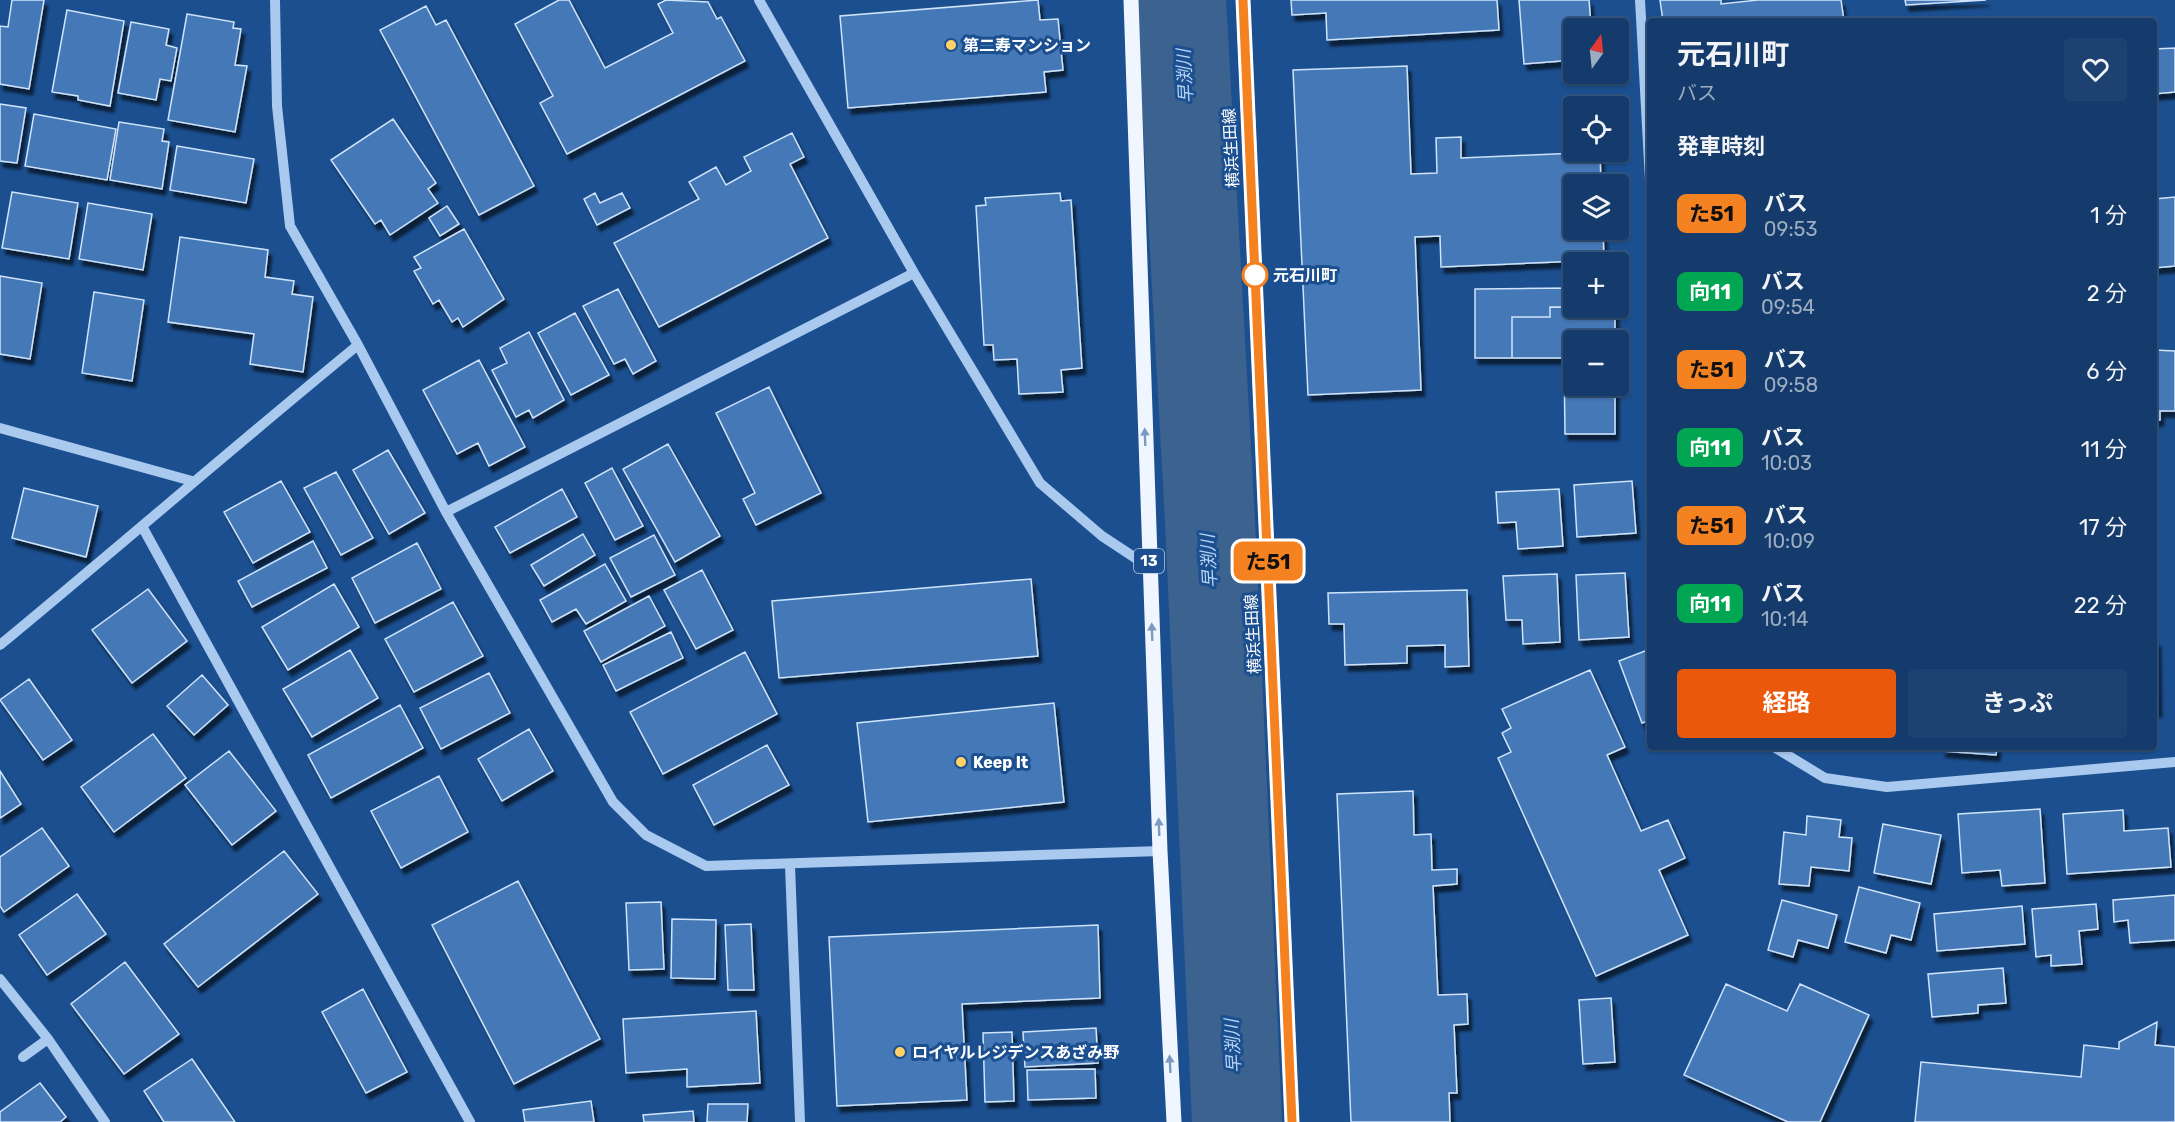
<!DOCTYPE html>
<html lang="ja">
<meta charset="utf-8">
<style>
body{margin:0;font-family:Rubik,"Noto Sans JP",sans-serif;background:#1d4271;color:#f1f3f6;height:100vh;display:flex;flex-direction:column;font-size:22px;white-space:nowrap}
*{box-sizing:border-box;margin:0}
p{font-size:20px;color:#9dadc1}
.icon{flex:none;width:33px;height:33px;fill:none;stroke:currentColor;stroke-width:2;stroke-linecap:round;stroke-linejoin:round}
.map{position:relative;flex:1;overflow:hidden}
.sheet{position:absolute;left:1647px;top:18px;width:510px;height:732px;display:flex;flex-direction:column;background:#143b6b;border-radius:6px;box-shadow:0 2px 4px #0004,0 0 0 2px #33557e}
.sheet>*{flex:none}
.badge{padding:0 12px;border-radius:9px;font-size:21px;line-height:39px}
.needle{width:39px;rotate:15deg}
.buttons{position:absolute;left:1563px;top:18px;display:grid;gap:12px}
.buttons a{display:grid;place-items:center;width:66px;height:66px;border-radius:6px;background:#143b6b;box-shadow:0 2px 4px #0004,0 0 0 2px #33557e;font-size:30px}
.map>.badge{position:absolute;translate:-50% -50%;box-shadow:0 0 0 3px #fff}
h2{padding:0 30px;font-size:22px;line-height:54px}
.round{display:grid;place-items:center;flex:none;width:63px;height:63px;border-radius:6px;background:#1d4271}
.summary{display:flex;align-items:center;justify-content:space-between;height:102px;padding:0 30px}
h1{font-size:28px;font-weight:700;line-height:45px}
.primary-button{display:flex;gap:12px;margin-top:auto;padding:12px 30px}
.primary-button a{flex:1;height:69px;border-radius:6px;background:#ea580c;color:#fff;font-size:24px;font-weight:700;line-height:69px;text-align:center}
.primary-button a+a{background:#1d4271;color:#f1f3f6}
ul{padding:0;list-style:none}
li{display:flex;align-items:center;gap:18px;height:78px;padding:0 30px}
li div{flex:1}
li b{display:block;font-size:22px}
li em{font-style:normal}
li .badge{min-width:66px;font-weight:700;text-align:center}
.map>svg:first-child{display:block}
</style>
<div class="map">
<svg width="2175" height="1122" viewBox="0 0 2175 1122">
<defs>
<filter id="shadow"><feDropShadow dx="3.5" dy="6" stdDeviation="1.5" flood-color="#0009"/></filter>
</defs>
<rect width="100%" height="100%" fill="#1b4f8f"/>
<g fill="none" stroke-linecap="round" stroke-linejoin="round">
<path stroke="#3c6290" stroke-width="90" d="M1181,0l29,520 27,602"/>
</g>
<path fill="#4478b7" stroke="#cfe3fa" stroke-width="1.5" filter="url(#shadow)" d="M12,0h32l-15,89 -29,-5v-58l8,1z
M559,0h10l36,68 68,-35 -15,-29 8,-4 42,2 9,17 4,-2 24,44 -178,93 -27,-51 13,-7 -38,-72z
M1038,0l2,20 18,-1 5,51 -19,2 2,20 -198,16 -8,-92z
M1291,0h206l2,30 -172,10 -1,-27 -34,2z
M1519,0h70l2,25h-3v3h-14v32l-50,4z
M1660,0h61v4l37,-4h83l3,21h-181z
M1905,0h81l-80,5z
M426,6l10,19 10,-5 88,166 -55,29 -99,-185z
M67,10l57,11 -14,85 -32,-6v-4l-26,-4z
M187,14l47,8 -1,6 8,1 -6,36 12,1 -12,66 -67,-12z
M131,22l38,7 -3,16 11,3 -6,33 -11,-2 -4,21 -38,-7z
M2175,48v44l-21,2v-45z
M1407,66l4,108 26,-1 -1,-35 25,-1v21l139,-6 1,32h-27v46h29l1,30 -163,7 -1,-31 -25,1 6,153 -113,5 -15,-325z
M0,104l26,4 -9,55 -17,-2z
M34,114l82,15 -9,51 -82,-14z
M393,119l43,64 -8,6 10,14 -48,32 -9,-15 -6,4 -44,-64z
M119,122l45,7 -2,12 7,1 -7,47 -52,-9z
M792,133l12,24 -14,7 38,74 -169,89 -45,-84 85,-44 -10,-17 27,-15 10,18 25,-14 -7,-14z
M177,146l77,13 -8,44 -76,-13z
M12,192l66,11 -9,56 -67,-11z
M595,193l5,10 22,-10 8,15 -33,17 -13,-26z
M1060,193l1,8 10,-1 11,168 -21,2 2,22 -44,2 -2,-35 -23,1 -1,-15h-9l-8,-139 10,-1 -1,-7z
M2175,197v69l-21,2v-69z
M88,203l64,11 -9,56 -64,-11z
M447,206l12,18 -19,12 -11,-18z
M464,229l40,70 -41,28 -5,-9 -6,4 -13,-22 -6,4 -19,-33 7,-3 -7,-11z
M180,237l88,13 -3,27 29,4 -2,13 21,3 -10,75 -53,-8 4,-30 -86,-12z
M0,276l42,7 -12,76 -30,-5z
M1574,288v19h-24v10h-38v41h-37v-69z
M618,289l38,72 -23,13 -8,-15 -11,5 -31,-58z
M94,292l50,8 -12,81 -50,-8z
M1550,307l65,1v32h-41v46h41v48h-50l-1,-76h-52v-41h38z
M575,313l34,62 -38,20 -33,-62z
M529,332l35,68 -31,18 -4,-8 -13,7 -24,-47 15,-7 -7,-15z
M2154,350l21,1v60h-15v9h-6z
M479,360l46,87 -36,19 -11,-23 -21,11 -34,-64z
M769,387l52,106 -65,32 -13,-26 12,-6 -39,-80z
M668,444l52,92 -45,26 -52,-93z
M388,450l37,63 -36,21 -36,-64z
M612,468l31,58 -28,14 -30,-57z
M336,472l37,66 -32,17 -37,-67z
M281,481l29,51 -57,31 -29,-51z
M1632,481l4,52 -59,4 -3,-52z
M24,488l74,18 -12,51 -74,-19z
M562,489l15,28 -67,36 -15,-26z
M1559,489l4,57 -45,3 -2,-27 -18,1 -2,-31z
M583,534l12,21 -51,31 -13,-21z
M654,535l21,40 -44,22 -21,-39z
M313,541l14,27 -75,39 -14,-26z
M417,543l24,46 -66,34 -23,-45z
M605,564l21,37 -40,23 -10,-15 -24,13 -12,-22z
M702,570l31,60 -37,19 -32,-59z
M1625,573l4,64 -50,3 -3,-65z
M1557,574l3,68 -37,2 -1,-24h-16l-3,-44z
M1031,579l7,77 -259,22 -7,-77z
M334,584l25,43 -71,43 -26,-43z
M148,589l39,52 -55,42 -40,-53z
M1467,590l2,76 -24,1v-22l-38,1v17l-62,2 -1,-41h-15l-1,-31z
M649,596l16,30 -64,36 -17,-31z
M453,602l30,54 -69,36 -29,-53z
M671,632l12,26 -67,33 -13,-26z
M2154,641h3l1,70h-4z
M1650,649v71l-8,3 -23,-62z
M350,650l28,48 -66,39 -29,-48z
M745,652l32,62 -114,60 -33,-62z
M1590,670l35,77 -18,8 34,76 27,-11 17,38 -26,12 29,65 -92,41 -98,-218 13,-6 -9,-19 9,-5 -9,-19z
M489,673l21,40 -69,36 -21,-41z
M202,675l26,30 -34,30 -27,-29z
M29,679l43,61 -29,20 -43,-60z
M1054,703l10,99 -196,20 -11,-99z
M400,705l23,43 -92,50 -23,-43z
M529,729l24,42 -51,30 -24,-42z
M153,734l33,44 -72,54 -33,-45z
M767,745l22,40 -75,40 -21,-40z
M1943,747h54l-1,8 -54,-4z
M229,751l47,60 -44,34 -47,-60z
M0,771l21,33 -21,14z
M439,776l29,56 -67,36 -30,-57z
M1413,791l1,44 17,-1 1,36 25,-1v15l-24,2 5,109 29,-1 1,30 -14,1 3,68h-8l1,29h-99l-14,-328z
M2040,809l5,74 -43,3 -2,-16 -38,3 -4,-59z
M2123,810l1,21 44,-3 3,39 -104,7 -4,-60z
M1807,816l34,4 -2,17 13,1 -3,33 -38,-4 -2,19 -30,-2 5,-52 22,3z
M1883,824l58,11 -10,49 -57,-11z
M42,828l27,38 -65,46 -4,-6v-49z
M284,851l34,43 -120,93 -34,-43z
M518,881l82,158 -86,45 -82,-159z
M1859,887l61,16 -9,37 -20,-5 -5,18 -41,-11z
M77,894l29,40 -59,41 -28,-40z
M2175,895v45l-45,3 -2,-23 -14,2 -1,-22z
M1782,900l55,15 -9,33 -30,-8 -5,17 -25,-7z
M661,902l3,67 -35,1 -3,-67z
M2096,904l2,25 -19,2 3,33 -31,2v-11l-15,2 -4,-48z
M2022,906l3,38 -88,7 -3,-37z
M672,919l44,1 -1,59 -44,-1z
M751,924l3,66h-26l-3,-65z
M1098,925l2,73 -138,6 5,96 -130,6 -8,-169z
M125,962l54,72 -55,40 -53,-70z
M2003,968l3,35 -28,2v8l-46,4 -4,-43z
M1726,984l61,27 13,-27 69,31 -49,107h-32l-104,-47z
M363,989l44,83 -41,21 -44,-81z
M1611,998l4,64 -32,2 -4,-64z
M756,1011l4,72 -73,4v-18l-61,4 -3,-54z
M2157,1022l-2,23 20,2v75h-260l6,-60 160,15 3,-32 35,4v-7z
M1096,1028l2,35 -73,4 -2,-35z
M1012,1032l2,69 -29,1 -2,-69z
M192,1059l43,63h-71l-20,-31z
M1095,1069l1,29 -68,2 -1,-30z
M40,1083l26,34 -6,5h-60v-10z
M591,1101l3,21h-69l-2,-12z
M708,1104h40l-1,18h-40z
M693,1111l1,11h-50l-1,-7z"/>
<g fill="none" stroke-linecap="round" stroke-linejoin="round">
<path stroke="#a9c9ee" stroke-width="10" d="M275,0l2,106 13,120 68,119 88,167 167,290 33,33 60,31 454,-15
M759,0l155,273 126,210 62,53 47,31
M1640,0l10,180
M0,428l192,53
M446,512l468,-239
M143,528l327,594
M0,645c120,-99 237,-201 358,-300
M1774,747l51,31 62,9 288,-25
M790,866l10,256
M0,979l48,60 57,83
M23,1057l25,-18"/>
<path stroke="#f0f6ff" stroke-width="15" d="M1131,0l29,851 14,271
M1243,0l49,1122"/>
</g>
<defs><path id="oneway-solid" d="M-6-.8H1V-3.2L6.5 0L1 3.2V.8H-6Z" transform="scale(1.5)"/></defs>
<g fill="#7b9ac1">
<use href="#oneway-solid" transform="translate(1145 437) rotate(-92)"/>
<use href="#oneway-solid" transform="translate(1152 632) rotate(-92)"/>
<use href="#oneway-solid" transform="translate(1159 827) rotate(-92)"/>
<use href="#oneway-solid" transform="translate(1170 1064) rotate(-93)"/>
</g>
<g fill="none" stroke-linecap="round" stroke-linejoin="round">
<g stroke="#fff" stroke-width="14">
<path id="line" d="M1243,0l49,1122"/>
</g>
<use href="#line" stroke="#f58220" stroke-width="9"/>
</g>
<g fill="#ffd166" stroke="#1b4f8f" stroke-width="2">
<circle cx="951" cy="45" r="6"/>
<circle cx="961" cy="762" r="6"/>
<circle cx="900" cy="1052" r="6"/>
</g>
<circle fill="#fff" stroke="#f58220" stroke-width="3" cx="1255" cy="275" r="12"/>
<g text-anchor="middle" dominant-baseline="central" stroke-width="6" stroke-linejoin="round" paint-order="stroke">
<rect fill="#1b4f8f" stroke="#bbcadd" stroke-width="1.5" x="1134" y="549" width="30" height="24" rx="4.5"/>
<g font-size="15" font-weight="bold" fill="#fff">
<text x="1149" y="561">13</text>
</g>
<g font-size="16" font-weight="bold" fill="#fff" stroke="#1b4f8f" text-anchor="start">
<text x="963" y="45">第二寿マンション</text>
<text x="973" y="762">Keep It</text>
<text x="912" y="1052">ロイヤルレジデンスあざみ野</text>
</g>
<g font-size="16" fill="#fff" stroke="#1b4f8f">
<text transform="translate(1231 148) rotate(-93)">横浜生田線</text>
<text transform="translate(1253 634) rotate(-93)">横浜生田線</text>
</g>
<g font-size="16" font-weight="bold" fill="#fff" stroke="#1b4f8f" text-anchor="start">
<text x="1273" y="275">元石川町</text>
</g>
<g font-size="18" font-style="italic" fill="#b5d3f5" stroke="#1b4f8f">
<text transform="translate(1185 76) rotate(-93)">早渕川</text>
<text transform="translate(1209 561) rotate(-93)">早渕川</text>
<text transform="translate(1233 1046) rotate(-93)">早渕川</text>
</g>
</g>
</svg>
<div class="buttons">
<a><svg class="needle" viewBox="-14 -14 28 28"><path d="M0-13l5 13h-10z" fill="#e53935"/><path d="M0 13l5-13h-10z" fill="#9dadc1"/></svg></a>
<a><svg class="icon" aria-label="locate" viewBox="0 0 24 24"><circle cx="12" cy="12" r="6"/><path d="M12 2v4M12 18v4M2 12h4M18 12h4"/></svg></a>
<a><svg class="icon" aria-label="layers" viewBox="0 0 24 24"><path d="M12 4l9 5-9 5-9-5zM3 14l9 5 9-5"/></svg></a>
<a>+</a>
<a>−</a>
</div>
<b class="badge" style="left:1268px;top:561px;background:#f58220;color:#111">た51</b>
<section class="sheet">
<div class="summary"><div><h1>元石川町</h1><p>バス</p></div><a class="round"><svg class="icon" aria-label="heart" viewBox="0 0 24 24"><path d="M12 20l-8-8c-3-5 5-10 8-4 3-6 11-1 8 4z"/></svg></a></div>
<h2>発車時刻</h2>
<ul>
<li><span class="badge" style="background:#f58220;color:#111">た51</span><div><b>バス</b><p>09:53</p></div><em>1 分</em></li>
<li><span class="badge" style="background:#00a651;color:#fff">向11</span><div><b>バス</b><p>09:54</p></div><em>2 分</em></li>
<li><span class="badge" style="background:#f58220;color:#111">た51</span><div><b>バス</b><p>09:58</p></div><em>6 分</em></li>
<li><span class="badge" style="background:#00a651;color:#fff">向11</span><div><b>バス</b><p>10:03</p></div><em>11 分</em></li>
<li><span class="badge" style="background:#f58220;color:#111">た51</span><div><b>バス</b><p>10:09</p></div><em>17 分</em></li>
<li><span class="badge" style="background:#00a651;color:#fff">向11</span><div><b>バス</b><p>10:14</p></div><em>22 分</em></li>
</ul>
<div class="primary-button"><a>経路</a><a>きっぷ</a></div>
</section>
</div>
